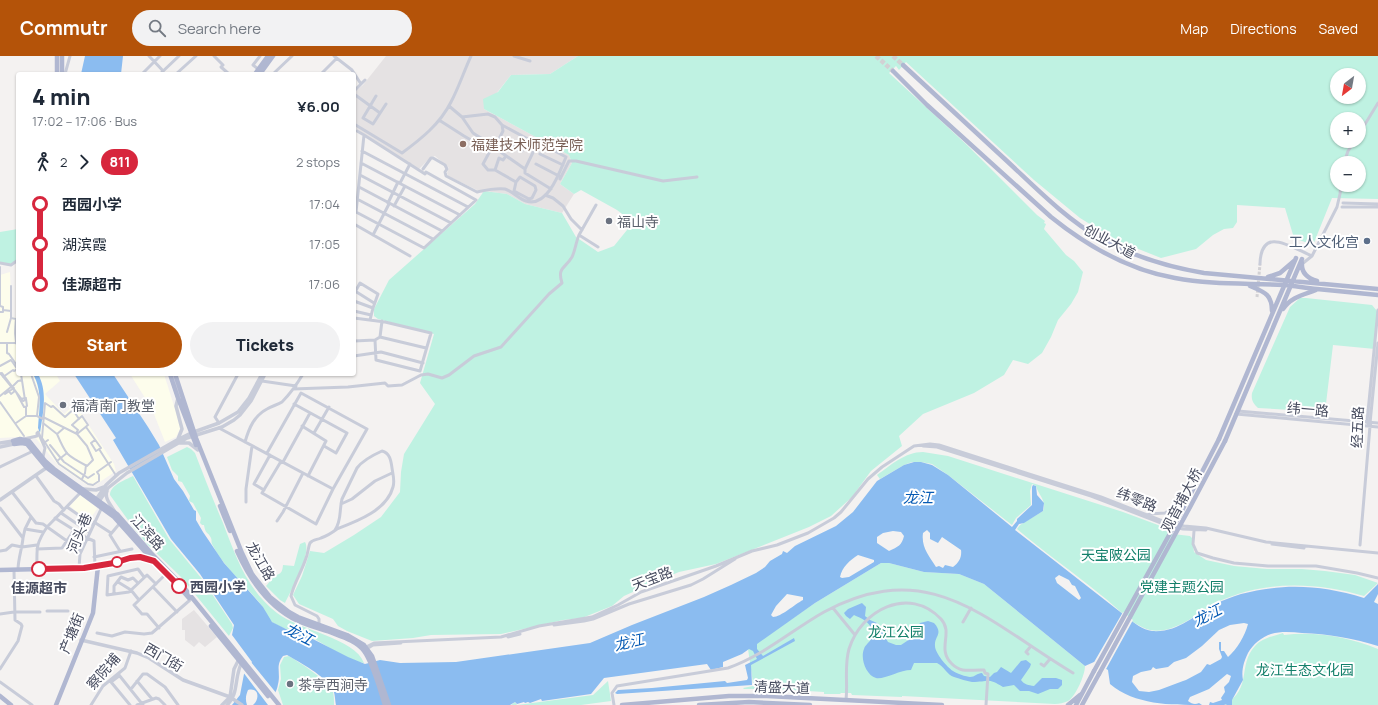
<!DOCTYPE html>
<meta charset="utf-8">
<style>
body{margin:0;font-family:Manrope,"Noto Sans SC",sans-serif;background:#f2f2f3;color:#1f2937;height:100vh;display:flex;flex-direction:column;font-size:15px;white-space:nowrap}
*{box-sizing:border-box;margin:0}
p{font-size:13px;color:#747a83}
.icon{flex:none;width:22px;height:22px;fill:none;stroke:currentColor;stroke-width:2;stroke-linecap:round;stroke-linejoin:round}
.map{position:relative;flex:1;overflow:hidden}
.side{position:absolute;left:16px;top:16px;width:340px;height:304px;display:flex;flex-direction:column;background:#fff;border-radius:4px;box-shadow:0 1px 3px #0004}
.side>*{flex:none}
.badge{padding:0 8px;border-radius:13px;font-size:14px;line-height:26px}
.needle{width:26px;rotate:211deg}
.fabs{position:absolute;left:1330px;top:12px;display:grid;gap:8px}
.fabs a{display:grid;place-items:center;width:36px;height:36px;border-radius:50%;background:#fff;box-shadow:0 1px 3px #0004;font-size:20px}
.map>.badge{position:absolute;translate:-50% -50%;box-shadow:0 0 0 2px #fff}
.legs{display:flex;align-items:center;gap:6px;height:44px;padding:0 16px;font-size:13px}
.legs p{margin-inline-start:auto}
.head{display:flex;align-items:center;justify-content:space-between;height:68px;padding:0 16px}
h1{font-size:22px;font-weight:800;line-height:30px}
.action{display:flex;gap:8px;margin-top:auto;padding:8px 16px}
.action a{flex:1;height:46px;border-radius:24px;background:#b45309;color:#fff;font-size:16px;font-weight:800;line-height:46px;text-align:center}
.action a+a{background:#f2f2f3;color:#1f2937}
ul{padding:0 16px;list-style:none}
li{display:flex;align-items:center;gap:14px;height:40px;font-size:15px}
li i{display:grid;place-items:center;width:6px;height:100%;margin:0 5px;background:currentColor}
li i::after{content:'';width:10px;height:10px;margin:-5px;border:3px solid;border-radius:50%;background:#fff}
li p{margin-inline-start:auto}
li:first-child i{background:linear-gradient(#0000 50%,currentColor 0)}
li:last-child i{background:linear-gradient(currentColor 50%,#0000 0)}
header{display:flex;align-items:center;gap:24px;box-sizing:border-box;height:56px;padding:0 20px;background:#b45309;color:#fff}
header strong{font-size:19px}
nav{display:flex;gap:22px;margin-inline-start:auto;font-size:14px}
.search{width:280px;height:36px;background:#f2f2f3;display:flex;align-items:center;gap:10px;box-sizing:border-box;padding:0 14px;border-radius:22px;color:#747a83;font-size:15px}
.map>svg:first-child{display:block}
</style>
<header>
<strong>Commutr</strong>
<div class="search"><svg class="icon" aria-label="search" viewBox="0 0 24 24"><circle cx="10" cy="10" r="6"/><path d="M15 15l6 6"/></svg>Search here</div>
<nav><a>Map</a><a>Directions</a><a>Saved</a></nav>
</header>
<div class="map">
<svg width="1378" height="649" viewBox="0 0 1378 649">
<rect width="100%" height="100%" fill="#f4f2f1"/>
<path fill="#fdfdec" d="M10,216l2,45 6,1v56h38l4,7 -15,13 19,20 11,-10 39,60 2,7 -22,15 -7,-1 -29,-20 -24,-29 -34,2v-163z
M130,318h34l16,51v4l-4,8 -11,5 -13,-33z
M80,439l16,12 1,2 -9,13 -18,-16z"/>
<path fill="#e5e2e3" d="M386,0h192l-28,18 -39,1 -27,34 85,46 3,8 -12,21 14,10 -12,19 -37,-9 -18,-10 -23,-3 -1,2 -35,-17 -1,-3 2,-5 -14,-12 -4,1 -12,12 -65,-41v-36l9,-7z
M194,554l23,27 -12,10 -6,-5 -5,5 -9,-7v-10h-3v-11z"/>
<path fill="#bff2e2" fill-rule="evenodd" d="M578,0h800v143l-46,-1 -19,47 -19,-7 -9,-30 -48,-3v17l-4,6 -9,1 -11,6 -17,14 -35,9 -45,-18 -36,-22 -46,-38 -128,-118 -7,8 -3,-4 -7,7 78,72 70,70 8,6 -1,2 2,1 -2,5 22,26 8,6 9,11 -5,20 -7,12 -13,16 -7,17 -9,16 -14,11 -15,-4 -9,15 -30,18 -51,21 -24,22 3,10 -31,25 -19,26 -11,10 -10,9 -22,11 -93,37 -37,8 -24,10 -31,14 -12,10 -30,12 -19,2 -62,14 -70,1 -18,3 -41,3 -25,-10 -9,-5 -5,-7 -34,-15 -6,-9 9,-19 8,-25 14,2 30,-18 27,-18 19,-25 1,-20 3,-18 31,-50 -15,-21 14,-49 -56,-15 -4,-3v-7l15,-29 86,-76 9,-13 23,3 18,10 37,9 14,24 22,15 16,-6 13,-16 -1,-13 -9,-7 -36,-20 -7,4 -14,-10 12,-21 -3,-8 -85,-46 -1,-10 15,-7 13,-17 39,-1zM1337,19h22v22h-22zM1337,63h22v22h-22zM1337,107h22v22h-22z
M18,173l-1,31 -7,4 -10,-2v-30z
M1300,242h6l66,7 5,6 -2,38 -42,-4 -8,67 -67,-4c-5,-5 -7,-8 -6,-15l38,-86z
M187,391l4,2 4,4c9,23 18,47 28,70 13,34 24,67 54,90 21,17 78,25 87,50 -17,-2 -41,-21 -58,-28 -11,-4 -24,-6 -34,-13 -5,-4 -6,-11 -10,-16 -16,-21 -38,-38 -50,-62 -1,-2 0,-4 -1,-6 -3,-7 -5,-2 -7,-13h-2l-2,-2 1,-5 -8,-15 -4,-2 1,-5 -8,-14 -4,-1v-5l-6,-6 -5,-13z
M923,396l25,4 175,56 35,13 15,9 17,2 2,2 2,14 12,8 28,6 33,3h35l23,2 30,4 23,8 -14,13c-41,-12 -85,-15 -126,-2 -8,3 -18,6 -25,11 -17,10 -42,30 -63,25 -19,-5 -34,-24 -49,-35 -28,-23 -57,-43 -84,-66l3,-4 23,-14c4,-10 -4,-15 -7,-25l-4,-2 -2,7 1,14 -15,13 -4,7 -64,-50 -16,-11 -11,-2h-9l-8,3 -24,14 -3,-4c14,-10 28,-23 46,-23z
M133,420l36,63 33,40 30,45 1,4 -4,8 -48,-59 -34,-33 -14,-17 -23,-32c0,-10 15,-15 23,-19z
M305,486c7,11 -14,49 -20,61l-5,-3 -14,-14c3,-3 4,-6 7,-8 6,-6 9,-2 10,-13l11,1 6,-22z
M881,507h8l35,9 35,2 25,10 101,82c0,9 -9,30 -17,35 -4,2 -9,3 -13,3l-153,-8v1l-50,-2 -1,-2h-10l-1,1h-16v-2l-64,-4v1h-16l-1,-1 10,-2v-3l-5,-34 67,-46z
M1283,577l1,2c32,-4 64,2 94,14v56h-153c28,-18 12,-39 30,-59 7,-8 19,-10 28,-13z
M289,600c11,7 39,24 44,36 1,4 1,9 1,13h-51l-5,-15 3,-11 -1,-14 4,-8z
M608,625l3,20 -30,4h-70l4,-3 2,3 76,-10z"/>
<path fill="#8bbcf0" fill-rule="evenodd" d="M85,0h38l-2,18h-40z
M33,318h5c10,18 5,39 2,59l-2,-5c1,-19 5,-36 -5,-54z
M74,318h39l35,53 11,18 15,34 9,12 11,19 2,1v9l7,12 21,31 39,44 9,15 16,8 17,5 43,22 17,7 15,-4 20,3 56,-1 134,-19 42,-18 72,-28 27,-12 25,-12 9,-6 5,-6 12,-7 1,-3 4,2 8,-7 41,-20 17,-14 24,-31 27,-16 10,-3h7l11,3 16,10 64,52 5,-6v-2l15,-14v-18l1,-2 3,1 1,9 7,8 -1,8 -19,12 -5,1 -4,6 113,88c6,5 15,12 24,13 26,2 42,-16 63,-27 8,-4 17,-7 26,-10 43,-11 80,-9 123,4l14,-14v10l-4,8 4,2v42c-25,-8 -50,-12 -76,-13 -10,-1 -21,-2 -31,1 -9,3 -18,10 -23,19 -4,8 -7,18 -5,27l-11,20v5h-6l1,-1 -3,1h-21h6l1,-3 3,1 9,-3 -1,-2 4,-6 -1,-5 5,-5 2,-6 -4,-2 -18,15 -19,8 -2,4c4,3 7,4 11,2l3,2c-32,0 -67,0 -92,-21l-2,-14 -14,-8 -9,4 -101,-82 -25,-10 -35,-2 -35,-9h-8l-66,40 -58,41v5l6,7 31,-18 1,3 -44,24 1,20 -135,9 -2,-1 3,-3 34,-2 73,-7 2,2 20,-3 1,-2 -3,-13 12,-6 -4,-8 -4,-2 -7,5 -19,8v5l-12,3 -4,-6 -103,14 -13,16 -49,7 -1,-2 -11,4 -2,-1 -3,1 -1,-1 -7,2 -2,-2 -5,3h-174c-1,-5 -1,-12 -3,-15 -9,-15 -32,-27 -46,-35l-4,1c-8,10 -2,17 -5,28 -1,8 -6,14 -10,21h-15c7,-6 6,-18 -5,-15 -2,5 -3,9 -1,15h-15l8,-10 4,-21 8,-12 -20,-27 2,-10 -34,-51 -29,-35 -58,-99 3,-2zM927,474l3,3v6l8,4 4,-6 19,13c1,7 -2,13 -8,17l-8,-2 -2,3 -4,-2 -3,1c-7,-11 -15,-20 -13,-34zM893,475l8,1 3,4c-2,9 -6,11 -15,15l-12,-8v-6l6,-4zM858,499l16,5v2l-25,15 -7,1 -2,-1c2,-10 10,-17 18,-22zM1059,519l10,5 3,5 3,1 6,12 -2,2 -22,-17 -2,-5zM787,538l16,3v3c-8,4 -22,17 -30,17l-2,-2 5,-9zM1244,567l4,1c-3,12 -11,25 -20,33l-4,-6h-3v-9h-2v7l3,8 -1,2 -11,6 -3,-1 -6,8 -15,8 -3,1 -24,9 -10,2 -10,-1 -7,-9 1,-6 8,-4 10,-2 2,-3 3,2 12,-2 6,-5 12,-4 16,-12 17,-16 11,-5z
M862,547l4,4 -1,9 5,4 7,3 11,19 8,3h5l6,-4 13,-18 8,-2 6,2c10,11 0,13 1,23 0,7 12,21 18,25 2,2 14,6 17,6 5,0 7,-4 12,-4l2,3 6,1 4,-4 3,-1 4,-5 10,6 10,-12 5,-1 5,4 -1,3 -9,13c4,5 7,5 13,6l8,-8h14l6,2v5l-4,4h-8l-12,5 -9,-3h-9l-6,-6 -11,2c-16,-10 -14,-5 -31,-5 -6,-1 -11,-3 -18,-5 -7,-2 -10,-11 -17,-14h-23l-3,7c-11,0 -28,10 -35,8 -10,-3 -16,-20 -12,-29 1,-4 5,-6 7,-10 5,-12 -5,-19 -15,-23l-2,-1 -4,4 -4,-3 -2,-3 4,-4z"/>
<path fill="#f4f2f1" d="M1123,556l10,8 -28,51 -12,-7z
M251,606l26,32 -7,11h-2l-25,-33z"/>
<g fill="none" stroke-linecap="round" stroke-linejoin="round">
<path stroke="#d2d1d4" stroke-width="3" stroke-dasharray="3 1.5" stroke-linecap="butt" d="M1257,241l3,-33"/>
<path stroke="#d2d1d4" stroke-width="4.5" stroke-dasharray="4.5 2" stroke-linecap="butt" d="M876,0l17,15
M893,0l10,9"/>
<path stroke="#c8ccd9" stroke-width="2" d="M0,211v39
M3,254l8,1
M0,256h3v-5l-3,-1
M11,262l5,1c-1,10 -2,20 2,29
M7,276l4,-14v-32
M0,287h16
M0,310l11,-6 7,10
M0,318l2,-1 21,28 2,-1 -4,-26
M31,318l8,23 -2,19
M13,330l5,-5 4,-1
M16,336l8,15 3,-1 -1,-7
M5,338l9,-6
M0,340l11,-9
M0,346l24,34
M76,351l-11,10 -12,-11 -2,1 -6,-4 -3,35 17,26 29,20 5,1 6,-4v-6l-2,-3 14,-10
M73,354l6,9
M76,358l3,-3
M26,360h11l6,3
M43,361l34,17 10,12 6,14 -6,6c-21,-11 -21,-11 -30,-32l7,-6
M16,367l10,-7v-9
M43,367l14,11
M86,371l15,21 -5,3 -5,-8 4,-3
M76,377l2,-3 -6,-5 10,-9 6,9 -11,9
M44,387l4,-3
M50,389l14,17 24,16 6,-4
M99,393l16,25
M85,417l1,-8"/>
<path stroke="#c8ccd9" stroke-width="3" d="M149,0l17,18
M214,0l9,9 -2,2 8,7
M334,0l18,14 9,14
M514,0l16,5
M258,13l-5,-4 7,-9
M65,18l5,-18
M142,18l18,-18
M160,18l19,-18
M176,18l20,-18
M273,18l19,-18
M321,18l16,-16
M354,35l11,-11
M354,38l26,19
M376,40l-13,22 10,6 13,-20
M449,50l13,11 11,16 22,14 7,6 23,16v4l26,16
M462,61l26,-3 7,3 7,8 1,6 -8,16
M439,64l25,16 26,15 -7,13 5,6h7
M354,68l48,29c19,-14 38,-29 49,-51 8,-15 13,-31 20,-46
M502,69l35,19
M357,75l7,4 61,39 1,-2 50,28 -52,48 -68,-36 8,-77
M1359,78l19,-31
M499,83l23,12
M362,95l106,56
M540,98l23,11
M506,100l-3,4 -4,-2 -4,12 21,12
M361,107l99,52
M1344,107l4,-12 7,-10
M536,108l23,12
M423,113l8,-11h2l12,7 2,4 -2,3 1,4 31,16c7,-2 21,-4 28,-3 7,2 14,10 21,12 22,7 34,-30 40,-44l-28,-15 -13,27
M360,119l91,48
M520,121l15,9 1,4 -4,8 -3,1 -15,-8 2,-9z
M560,123l9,-18h7l87,20 34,-4
M400,127l10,-19
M359,131l83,44
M545,139l8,3 10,8 8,13 11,11
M357,143l76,40
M388,147l10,-21
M1343,147l35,1
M596,149l-17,30 19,12
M394,150l11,-20
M1342,151h36
M354,168l56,32
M373,179l16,-31
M0,207l11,2 7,-5
M1260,208c1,-39 31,-17 52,-8
M1302,208l10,-8 25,-49 3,-13 1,-9
M355,235l19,12
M354,238l6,-11 18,11 -5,14 -3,12
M354,245l19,7
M354,255l17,4
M354,262l31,4 46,11 -11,38 -44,-11 -1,-20
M380,281l2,-16
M354,285l21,-1 5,-3 46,11
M354,300l27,-4 42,11
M262,325l34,5
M293,333l55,-2 37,-4 3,3 14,-1 19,-10 7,-1 14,4 7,-3 25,-19 27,-9 48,-53 13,-11c-5,-16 3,-14 10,-26 3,-6 4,-15 7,-22
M294,348l53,29 -11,20 -12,-7
M1238,355l140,12
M1236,358l142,13
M219,367l-4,-6 23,-43
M302,370l24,15 -18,35
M1371,370l-1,-3 8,-80
M219,372l114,61
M38,376l7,16 -2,9
M314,377l15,-26
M24,383l13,-3v-3
M245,386c4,-14 9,-26 22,-33 5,-3 10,-4 15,-7 8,-8 15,-18 21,-28
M923,390l14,1 154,49 78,30 14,3 23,1
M267,397l34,-60 66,36 -34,60 -17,35 -54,-31 18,-30 3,-1 27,-49
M0,411l33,-16
M36,420l18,25 5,3 5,6
M264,434l-10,-6 16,-29
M12,436l24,31 7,1 38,27
M246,446v-13l6,-43
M341,448l11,-5 23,-18 17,-8
M67,451l26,18
M0,452l23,30c-1,11 -5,21 -5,32
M61,457l28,19
M1149,458l16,-1 15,-10
M55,462l32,20 7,3 1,25
M277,465l6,-9 20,-39
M94,466l17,11
M120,467l-10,12 10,16
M25,473l18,3
M1194,475l-1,13 4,9 16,5 21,5 34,3h48l41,7 21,5
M23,482l2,-9 6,-12
M1272,488l32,4
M1360,489l10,-119 -3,-4 11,-112
M37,493l25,-1 12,-18
M0,495l6,-1 6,-5 10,2 15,-2
M94,501l38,-8
M79,512l1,-14 22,-47
M37,513c0,-20 -2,-24 10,-42l34,-35
M144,521l-6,-8 -30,7 -1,19 22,-3 18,-17 9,9
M118,526l13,8 8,10
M153,531l24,25
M114,538v-8l7,-9 7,3 5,-2 5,5
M833,552l22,27
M47,555h21
M0,558l14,-2h26
M963,566l8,-14
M319,569v-6l-2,-3 -22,-11 -4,-9c3,-13 11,-25 15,-38 2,-4 2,-11 4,-15 3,-4 7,-3 11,-5 6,-2 12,-6 16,-9 21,-8 50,-19 56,-42 2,-6 0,-12 -1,-19 -1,-7 -2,-15 -10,-17 -9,4 -19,9 -25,17l-15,31c-3,11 0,21 -7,31
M554,569l30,-4 9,-2 36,-15 62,-19 12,-6 32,-20
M159,572l-12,-14h-5l-8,-9 33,-32
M97,577l15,3 13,-4 19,2 8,-1 38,-33
M508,581l12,-3
M364,592l10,-5 127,-6 38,-11 53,-9 26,-12 23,-13 75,-26 36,-15 25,-6 31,-12 26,-15 7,-6 27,-33 14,-12 32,-21 16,-2 9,1 162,52 59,23 24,6 22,2 60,14 112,11
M365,594l8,-5 28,-2
M1028,598l-2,-2 5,-6
M1041,608l3,2 6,-7
M0,613l18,-28 4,-15 -1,-2 -6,-4 -1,-50
M119,619l24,30
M119,620l-8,6 19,23
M137,625l15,18
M0,626l32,23
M131,633l12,-15h4l18,13 13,18
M846,644c2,-17 -2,-34 3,-51 12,-39 60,-64 92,-30 13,14 -5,30 11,45 10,10 20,5 32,6l1,3 3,1 -2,31
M91,649l12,-19 22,-18 6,-17
M137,649l19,-7 3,1 6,6
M614,649l-2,-12 5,-7 111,-18c35,-12 64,-38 96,-56 107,-57 162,9 249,61"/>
<path stroke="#c8ccd9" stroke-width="3.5" d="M178,342l-2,8 6,23 -4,10
M0,387l13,-2
M178,387h11l9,7
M0,391l14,-3
M83,433l13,1 8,-3
M107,435c-3,7 4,14 8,21
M0,444l49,-34
M95,445l11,-16 13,-12 58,-33 14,-7 28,-10 19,-11 11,-14 13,-24
M98,447l10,-15 19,-15 60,-35 35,-11 12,-7 6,-5 11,-14 14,-27
M81,584l56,13 12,5 34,22 47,17 12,8
M222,649l8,-8 4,-28 5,-10
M227,649c12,-10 7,-29 15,-43"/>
<path stroke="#b0b7d1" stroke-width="4.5" d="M57,0v18
M903,9c35,32 70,65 105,97 29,27 58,57 93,77 32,17 67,28 103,34l174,16
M893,15l34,34 124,112c36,29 78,53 124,61 36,7 73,5 109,7 11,1 22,3 33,4 21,2 41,4 61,6
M62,18v-18
M255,18l13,-18
M260,18l13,-18
M1302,207c-1,10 5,15 15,18
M1268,221l12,-4 14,-12
M1250,230c14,6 22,8 22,25
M1283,253c8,-12 20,-14 33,-19
M170,318l8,24 18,47
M175,318l21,64 46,115 10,21 18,23 19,15 9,5 49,18 17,10 8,11 17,49
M1219,383l77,-181
M13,385l7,-2 9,2 16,20 9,8 63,45 34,39 30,31 98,121
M1225,385l77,-182
M14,388l8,-1 5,1 20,24 67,49 33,37 26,26 16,18
M220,450l10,25
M237,495c13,29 31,56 61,70 9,4 19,7 29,10 12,5 29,9 37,20 9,12 16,39 21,54
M0,514l84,-2 30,-5 16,-5 10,-1 12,3
M211,570l57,70
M0,640l11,9
M56,649l37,-92 5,-47
M622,649l107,-9h38l175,9
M699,649l50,-3 61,3
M1068,649l12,-10
M1076,649l18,-34
M1082,649l17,-31"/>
<path stroke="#c8ccd9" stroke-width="2" d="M7,287v10l2,1 9,13
M0,317l14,17
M3,321l10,-7 1,1 4,-2
M8,334l3,4 4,-3
M20,343l6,-1
M57,405l10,-8
M82,423l3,-6"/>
<path stroke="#b0b7d1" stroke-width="4.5" d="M1094,615l79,-143 46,-89
M1099,618l90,-165 36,-68"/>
</g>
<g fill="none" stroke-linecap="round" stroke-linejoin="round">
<g stroke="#fff" stroke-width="9">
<path id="line-1" d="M39,513l45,-1 30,-5 16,-5 10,-1 14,4 25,25"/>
</g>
<use href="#line-1" stroke="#d7263d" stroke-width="6"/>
</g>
<circle fill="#8d6e63" stroke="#fff" stroke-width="1.5" cx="463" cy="88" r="4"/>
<g fill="#6b7280" stroke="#fff" stroke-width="1.5">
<circle cx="609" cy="165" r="4"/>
<circle cx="63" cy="349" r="4"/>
<circle cx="290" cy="628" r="4"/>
</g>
<circle fill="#5c6f8a" stroke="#fff" stroke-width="1.5" cx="1367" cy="185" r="4"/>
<g fill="#fff" stroke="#d7263d" stroke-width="2">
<circle cx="117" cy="506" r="5"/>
<circle cx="39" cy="513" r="7"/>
<circle cx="179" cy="530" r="7"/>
</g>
<g text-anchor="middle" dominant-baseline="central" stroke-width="4" stroke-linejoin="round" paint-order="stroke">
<g font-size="14" fill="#785e54" stroke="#fff" text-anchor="start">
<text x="471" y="88">福建技术师范学院</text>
</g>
<g font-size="14" fill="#5b616d" stroke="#fff" text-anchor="start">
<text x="617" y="165">福山寺</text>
<text x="71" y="349">福清南门教堂</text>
<text x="298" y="628">茶亭西涧寺</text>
</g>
<g font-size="14" fill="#484d60" stroke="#fff">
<text transform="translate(1110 185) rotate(28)">创业大道</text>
<text transform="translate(1308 353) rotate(5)">纬一路</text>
<text transform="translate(1357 371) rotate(-88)">经五路</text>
<text transform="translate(1137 443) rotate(21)">纬零路</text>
<text transform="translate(1181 444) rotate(-62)">观音埔大桥</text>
<text transform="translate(148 476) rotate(48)">江滨路</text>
<text transform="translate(79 477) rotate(-68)">河头巷</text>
<text transform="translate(261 505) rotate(60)">龙江路</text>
<text transform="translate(652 522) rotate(-21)">天宝路</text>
<text transform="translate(71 577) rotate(-68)">产塘街</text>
<text transform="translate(164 601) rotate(30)">西门街</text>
<text transform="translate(103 615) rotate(-49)">察院埔</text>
<text transform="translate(782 631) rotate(2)">清盛大道</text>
</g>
<g font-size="14" fill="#4e5e75" stroke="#fff" text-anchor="end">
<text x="1359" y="185">工人文化宫</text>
</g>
<g font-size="14" fill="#14806b" stroke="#fff">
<text x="1116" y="498">天宝陂公园</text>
<text x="1182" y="530">党建主题公园</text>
<text x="896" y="575">龙江公园</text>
<text x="1305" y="613">龙江生态文化园</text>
</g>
<g font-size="14" font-weight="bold" fill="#484d60" stroke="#fff" text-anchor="start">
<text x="190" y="530">西园小学</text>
<text x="39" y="531" text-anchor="middle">佳源超市</text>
</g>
<g font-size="15" font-style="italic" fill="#075bb4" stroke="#fff">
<text x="918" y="441">龙江</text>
<text transform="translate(1207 559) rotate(-27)">龙江</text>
<text transform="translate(299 578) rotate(27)">龙江</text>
<text transform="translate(629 586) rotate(-13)">龙江</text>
</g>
</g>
</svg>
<div class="fabs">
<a><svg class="needle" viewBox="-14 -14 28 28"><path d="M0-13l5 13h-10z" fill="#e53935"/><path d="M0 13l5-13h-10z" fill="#747a83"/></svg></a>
<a>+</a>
<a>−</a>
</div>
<section class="side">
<div class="head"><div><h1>4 min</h1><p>17:02 – 17:06 · Bus</p></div><b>¥6.00</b></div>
<div class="legs"><svg class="icon" aria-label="walk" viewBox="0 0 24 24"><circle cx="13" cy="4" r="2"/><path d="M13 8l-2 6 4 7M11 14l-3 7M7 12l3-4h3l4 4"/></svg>2<svg class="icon" aria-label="forward" viewBox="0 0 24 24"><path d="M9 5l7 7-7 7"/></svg><b class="badge" style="background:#d7263d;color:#fff">811</b><p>2 stops</p></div>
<ul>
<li><i style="color:#d7263d"></i><b>西园小学</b><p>17:04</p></li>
<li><i style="color:#d7263d"></i><span>湖滨霞</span><p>17:05</p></li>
<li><i style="color:#d7263d"></i><b>佳源超市</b><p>17:06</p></li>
</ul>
<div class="action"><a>Start</a><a>Tickets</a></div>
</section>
</div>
